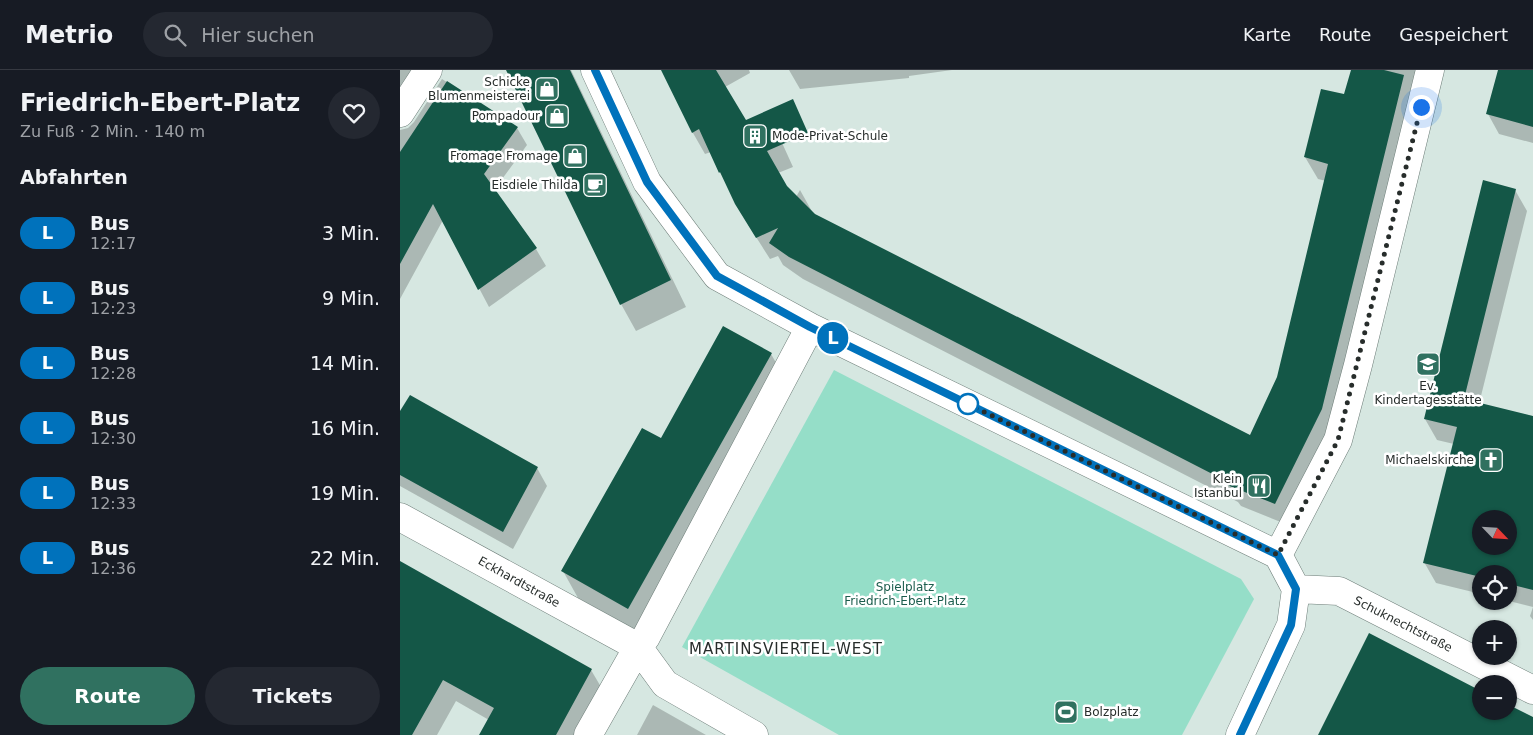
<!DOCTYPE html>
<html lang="de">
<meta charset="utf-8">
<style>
body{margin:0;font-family:"DejaVu Sans",sans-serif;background:#242831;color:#f1f3f6;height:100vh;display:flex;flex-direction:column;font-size:19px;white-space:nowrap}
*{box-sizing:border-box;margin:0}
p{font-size:16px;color:#9ea1a6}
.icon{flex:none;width:28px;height:28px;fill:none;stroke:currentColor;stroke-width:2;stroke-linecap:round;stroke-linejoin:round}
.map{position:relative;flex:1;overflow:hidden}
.side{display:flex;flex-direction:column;background:#171b24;width:400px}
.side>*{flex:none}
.badge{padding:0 10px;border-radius:16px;font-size:18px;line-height:32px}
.needle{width:32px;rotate:115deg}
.tools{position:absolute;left:1072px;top:440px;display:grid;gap:10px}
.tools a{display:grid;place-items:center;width:45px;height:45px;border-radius:50%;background:#171b24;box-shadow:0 1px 4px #0004;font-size:25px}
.you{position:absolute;width:25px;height:25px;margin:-12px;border:4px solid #fff;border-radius:50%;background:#1a73e8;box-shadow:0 0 0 8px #1a73e833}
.map>.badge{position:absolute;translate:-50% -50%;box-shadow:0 0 0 2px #fff}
h2{padding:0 20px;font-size:19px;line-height:45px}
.round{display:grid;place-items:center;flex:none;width:52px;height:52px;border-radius:26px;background:#242831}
.headline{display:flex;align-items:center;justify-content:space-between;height:85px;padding:0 20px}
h1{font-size:24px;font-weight:700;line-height:38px}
.button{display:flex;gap:10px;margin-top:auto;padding:10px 20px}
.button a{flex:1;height:58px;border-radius:30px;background:#307160;color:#fff;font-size:20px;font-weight:700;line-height:58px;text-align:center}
.button a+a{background:#242831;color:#f1f3f6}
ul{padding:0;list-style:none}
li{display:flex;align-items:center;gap:15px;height:65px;padding:0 20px}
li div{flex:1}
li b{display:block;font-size:19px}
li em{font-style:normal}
li .badge{min-width:55px;font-weight:700;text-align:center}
header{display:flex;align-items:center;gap:30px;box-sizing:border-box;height:70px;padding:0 25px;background:#171b24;border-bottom:1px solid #363941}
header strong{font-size:24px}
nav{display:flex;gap:28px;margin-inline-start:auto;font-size:18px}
.search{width:350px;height:45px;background:#242831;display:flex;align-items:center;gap:12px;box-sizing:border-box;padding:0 18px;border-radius:28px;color:#9ea1a6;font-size:19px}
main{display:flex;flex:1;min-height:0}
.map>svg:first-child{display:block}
</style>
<header>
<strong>Metrio</strong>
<div class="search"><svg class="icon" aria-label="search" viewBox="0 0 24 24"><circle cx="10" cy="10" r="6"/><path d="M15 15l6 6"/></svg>Hier suchen</div>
<nav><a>Karte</a><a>Route</a><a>Gespeichert</a></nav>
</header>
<main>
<section class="side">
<div class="headline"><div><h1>Friedrich-Ebert-Platz</h1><p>Zu Fuß · 2 Min. · 140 m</p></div><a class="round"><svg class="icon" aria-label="heart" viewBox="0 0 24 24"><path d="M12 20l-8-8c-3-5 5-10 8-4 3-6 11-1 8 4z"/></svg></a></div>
<h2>Abfahrten</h2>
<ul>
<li><span class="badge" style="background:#0072bc;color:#fff">L</span><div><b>Bus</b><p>12:17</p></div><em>3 Min.</em></li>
<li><span class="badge" style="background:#0072bc;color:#fff">L</span><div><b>Bus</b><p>12:23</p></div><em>9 Min.</em></li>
<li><span class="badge" style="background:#0072bc;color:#fff">L</span><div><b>Bus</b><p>12:28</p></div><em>14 Min.</em></li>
<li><span class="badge" style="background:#0072bc;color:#fff">L</span><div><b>Bus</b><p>12:30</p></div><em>16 Min.</em></li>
<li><span class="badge" style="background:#0072bc;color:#fff">L</span><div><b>Bus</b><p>12:33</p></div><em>19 Min.</em></li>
<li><span class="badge" style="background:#0072bc;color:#fff">L</span><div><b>Bus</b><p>12:36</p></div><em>22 Min.</em></li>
</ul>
<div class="button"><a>Route</a><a>Tickets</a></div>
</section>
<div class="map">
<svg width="1133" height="665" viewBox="0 0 1133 665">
<rect width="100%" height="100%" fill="#d6e7e1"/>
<path fill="#95dec8" d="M434,300l407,209 13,20 -72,136h-343l-157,-88z"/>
<path fill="#0003" fill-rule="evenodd" d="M0,0h30l-30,47z
M107,0h64l115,237 -50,24 -15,-27z
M262,0h87l1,3 -25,14 20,34 33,13 15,33 -15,6 9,15 9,9 4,-7 14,25 437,221 27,-59 48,-196 -8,-2 -13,-22 40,-61 7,-26h67l-85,361 -46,94 -47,-19 -3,-4 -435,-223 -20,-14 -5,-9 -8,3 -21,-33 -29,-54 -9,-20 -6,2 -12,-21z
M389,0h163l-43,6v2l-109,11z
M1099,0h34v73l-34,-9 -11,-20z
M42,9l75,49 10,17 -33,45 42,59 10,17 -57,41 -46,-87 -43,79v-169l8,-2 6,-6z
M1115,120l12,21 -48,193 54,14v202l-3,-4 3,-9 -24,-6v-27h-28v20l-45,-11 -12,-21 30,-118 -17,-4 -12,-21zM1081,449h28v27h-28z
M371,284l15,26 -143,254 -65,-36 -15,-27 98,-132z
M0,343l137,55 10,18 -34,63 -113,-63z
M0,493l191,107 13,22 -24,43h-99l8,-15 -33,-19 -19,34h-37z
M253,635l53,30h-69z"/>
<path fill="#145747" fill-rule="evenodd" d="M106,0h64l101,210 -51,25z
M261,0h55l30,50 47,-21 15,34 -41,18 20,35 28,28 435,221 27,-58 51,-213 -24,-7 17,-68 23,5 7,-24h33l20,5 -82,334 -47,95 -48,-19 1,-3 -439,-225 -20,-14 9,-15 -22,10 -21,-34 -15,-32 -1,1 -20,-44 -7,4z
M1098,0h35v57l-47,-13z
M47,11l71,46 -34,47 53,74 -59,42 -45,-86 -33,60v-112z
M1083,110l33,9 -52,210 69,17v174l-24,-6v-10h-28v3l-58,-14 34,-136 -33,-8zM1081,449h28v27h-28z
M323,256l49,27 -144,256 -67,-38 81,-143 19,10z
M10,325l128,72 -35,65 -103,-57v-64z
M0,491l192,108 -36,66h-77l15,-27 -51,-28 -31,55h-12z
M969,563l112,58v20h28v-6l24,12v18h-215z"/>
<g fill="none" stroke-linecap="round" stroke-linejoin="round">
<g stroke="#6d7d78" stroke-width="29">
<path id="street" d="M195,0l52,112 70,94 93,51 468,228 18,34 -5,36 -51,110
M0,43l28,-43
M0,447l238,130 27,37 89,51
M878,485l60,-115 20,-75 72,-295
M896,519l43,2 194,99
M188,665l50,-88 8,-10 164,-310"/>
</g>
<use href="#street" stroke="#fff" stroke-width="28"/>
</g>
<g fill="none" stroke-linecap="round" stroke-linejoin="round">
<g stroke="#fff" stroke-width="11">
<path id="line" d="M195,0l52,112 70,94 93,51 468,228 18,34 -5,36 -51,110"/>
</g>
<use href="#line" stroke="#0072bc" stroke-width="8"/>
<path stroke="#272d2b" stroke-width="5" stroke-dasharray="0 9" d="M568,334l310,151 60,-115 83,-333"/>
</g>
<defs>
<g id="shop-square" transform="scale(1.25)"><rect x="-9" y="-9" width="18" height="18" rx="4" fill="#307160" stroke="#fff"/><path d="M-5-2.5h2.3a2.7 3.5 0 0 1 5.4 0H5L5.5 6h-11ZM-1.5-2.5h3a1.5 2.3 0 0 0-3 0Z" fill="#fff"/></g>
<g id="building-square" transform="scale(1.25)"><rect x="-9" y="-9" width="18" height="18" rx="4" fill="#307160" stroke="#fff"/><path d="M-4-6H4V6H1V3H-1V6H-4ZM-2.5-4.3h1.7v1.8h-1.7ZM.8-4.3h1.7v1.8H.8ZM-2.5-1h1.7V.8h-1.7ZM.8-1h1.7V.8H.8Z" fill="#fff"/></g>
<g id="cafe-square" transform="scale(1.25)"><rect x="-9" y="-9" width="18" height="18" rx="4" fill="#307160" stroke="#fff"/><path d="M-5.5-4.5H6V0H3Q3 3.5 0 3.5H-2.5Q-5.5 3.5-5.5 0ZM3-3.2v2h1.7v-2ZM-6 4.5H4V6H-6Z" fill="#fff"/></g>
<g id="school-square" transform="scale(1.25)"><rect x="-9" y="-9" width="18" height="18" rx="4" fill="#307160" stroke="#fff"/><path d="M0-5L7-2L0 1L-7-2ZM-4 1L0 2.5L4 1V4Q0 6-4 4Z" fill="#fff"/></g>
<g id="church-square" transform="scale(1.25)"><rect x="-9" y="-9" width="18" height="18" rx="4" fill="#307160" stroke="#fff"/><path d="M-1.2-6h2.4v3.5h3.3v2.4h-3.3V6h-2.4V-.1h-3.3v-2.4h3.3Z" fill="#fff"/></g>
<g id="restaurant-square" transform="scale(1.25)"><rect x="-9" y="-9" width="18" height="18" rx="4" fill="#307160" stroke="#fff"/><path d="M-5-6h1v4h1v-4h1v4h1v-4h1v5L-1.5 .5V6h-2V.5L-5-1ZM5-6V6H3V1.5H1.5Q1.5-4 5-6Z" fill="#fff"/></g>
<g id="stadium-square" transform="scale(1.25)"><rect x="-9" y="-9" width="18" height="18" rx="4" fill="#307160" stroke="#fff"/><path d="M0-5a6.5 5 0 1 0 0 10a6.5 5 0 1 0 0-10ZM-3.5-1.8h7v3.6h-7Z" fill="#fff"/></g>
</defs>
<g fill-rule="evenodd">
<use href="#shop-square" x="147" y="19"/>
<use href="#shop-square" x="157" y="46"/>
<use href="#building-square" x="355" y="66"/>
<use href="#shop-square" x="175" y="86"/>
<use href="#cafe-square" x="195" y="115"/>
<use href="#school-square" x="1028" y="294"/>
<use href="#church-square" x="1091" y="390"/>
<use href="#restaurant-square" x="859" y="416"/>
<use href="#stadium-square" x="666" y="642"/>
</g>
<circle fill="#fff" stroke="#0072bc" stroke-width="2.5" cx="568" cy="334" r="10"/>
<g text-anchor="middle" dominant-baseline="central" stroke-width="5" stroke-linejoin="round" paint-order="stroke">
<g font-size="12" fill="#272d2b" stroke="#fff" text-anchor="end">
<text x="130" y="12">Schicke<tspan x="130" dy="14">Blumenmeisterei</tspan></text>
<text x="140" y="46">Pompadour</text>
<text x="372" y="66" text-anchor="start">Mode-Privat-Schule</text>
<text x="158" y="86">Fromage Fromage</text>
<text x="178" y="115">Eisdiele Thilda</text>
<text x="1028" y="316" text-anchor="middle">Ev.<tspan x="1028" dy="14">Kindertagesstätte</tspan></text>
<text x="1074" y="390">Michaelskirche</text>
<text x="842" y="409">Klein<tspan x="842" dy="14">Istanbul</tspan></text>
<text x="684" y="642" text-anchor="start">Bolzplatz</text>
</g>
<g font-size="12" fill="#272d2b" stroke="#fff">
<text transform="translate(119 512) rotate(29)">Eckhardtstraße</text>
<text transform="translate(1003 554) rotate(27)">Schuknechtstraße</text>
</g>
<g font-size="12" fill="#1c5d4d" stroke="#fff">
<text x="505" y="517">Spielplatz<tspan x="505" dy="14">Friedrich-Ebert-Platz</tspan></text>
</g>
<g font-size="15" letter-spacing="1" fill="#272d2b" stroke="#fff">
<text x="386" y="579">MARTINSVIERTEL-WEST</text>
</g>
</g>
</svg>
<div class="tools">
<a><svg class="needle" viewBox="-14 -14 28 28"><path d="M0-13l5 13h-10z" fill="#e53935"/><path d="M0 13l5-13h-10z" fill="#9ea1a6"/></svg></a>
<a><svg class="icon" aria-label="locate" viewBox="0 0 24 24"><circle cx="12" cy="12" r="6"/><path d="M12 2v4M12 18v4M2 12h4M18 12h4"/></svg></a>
<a>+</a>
<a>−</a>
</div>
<div class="you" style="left:1021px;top:37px"></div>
<b class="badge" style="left:433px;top:268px;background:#0072bc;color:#fff">L</b>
</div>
</main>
